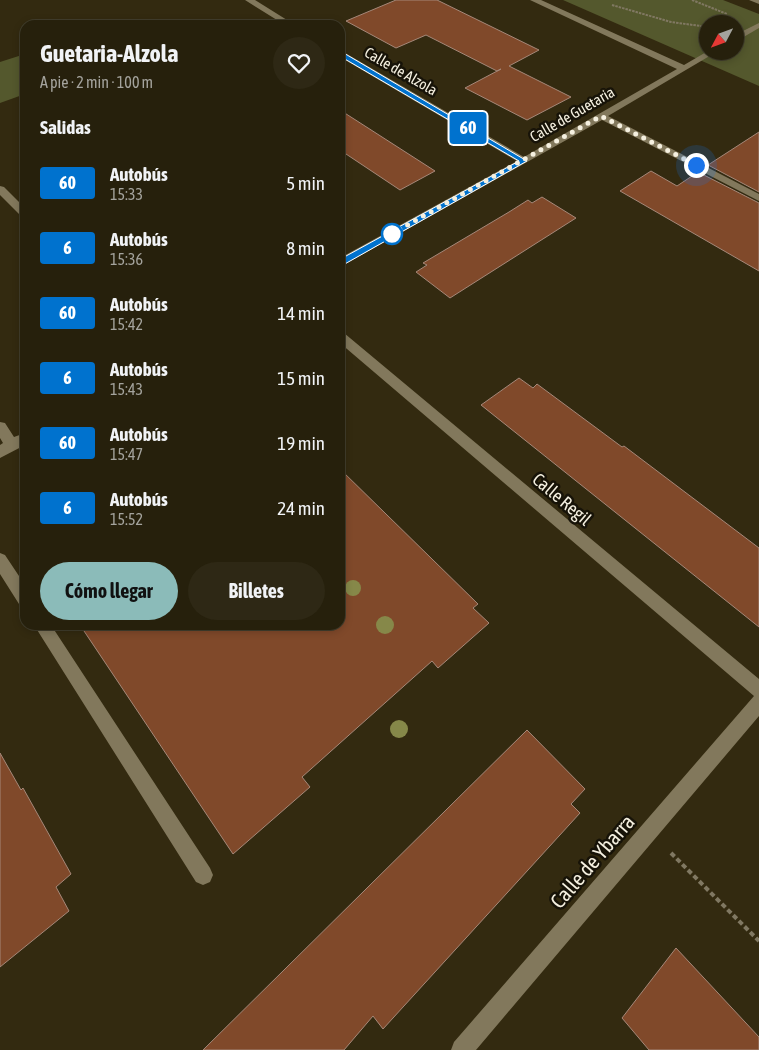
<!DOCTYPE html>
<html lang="es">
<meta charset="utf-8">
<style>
body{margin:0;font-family:"Asap Condensed",sans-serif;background:#2e2815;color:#f1f3f6;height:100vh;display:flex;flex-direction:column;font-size:19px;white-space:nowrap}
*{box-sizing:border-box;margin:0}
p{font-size:16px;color:#a4a39d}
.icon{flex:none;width:28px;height:28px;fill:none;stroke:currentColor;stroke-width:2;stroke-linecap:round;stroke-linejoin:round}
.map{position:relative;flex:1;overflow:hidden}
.details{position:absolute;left:20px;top:20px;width:325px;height:610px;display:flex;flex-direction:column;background:#26200c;border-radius:15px;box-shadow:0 2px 8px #0003,0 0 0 1px #423e2d}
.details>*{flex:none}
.badge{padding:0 10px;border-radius:4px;font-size:18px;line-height:32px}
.needle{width:32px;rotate:229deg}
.buttons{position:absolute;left:699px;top:15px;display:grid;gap:10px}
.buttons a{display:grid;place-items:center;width:45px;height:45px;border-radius:50%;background:#26200c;box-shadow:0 2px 8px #0003,0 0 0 1px #423e2d;font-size:25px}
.you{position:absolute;width:25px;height:25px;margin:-12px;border:4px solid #fff;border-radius:50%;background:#1a73e8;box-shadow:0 0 0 8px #1a73e833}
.map>.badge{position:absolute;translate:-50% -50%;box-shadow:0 0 0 2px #fff}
h2{padding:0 20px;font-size:19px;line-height:45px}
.round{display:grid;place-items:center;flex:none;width:52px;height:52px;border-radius:26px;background:#2e2815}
.summary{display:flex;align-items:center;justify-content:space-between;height:85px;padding:0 20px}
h1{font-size:24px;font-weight:700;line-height:38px}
.action{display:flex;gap:10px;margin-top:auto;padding:10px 20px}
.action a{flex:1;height:58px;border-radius:30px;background:#8bbbb9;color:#111;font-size:20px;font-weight:700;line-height:58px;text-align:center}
.action a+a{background:#2e2815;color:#f1f3f6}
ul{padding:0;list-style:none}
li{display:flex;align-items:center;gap:15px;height:65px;padding:0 20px}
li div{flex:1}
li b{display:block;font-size:19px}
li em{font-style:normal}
li .badge{min-width:55px;font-weight:700;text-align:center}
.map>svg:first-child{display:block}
</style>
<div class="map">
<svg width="759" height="1050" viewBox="0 0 759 1050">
<rect width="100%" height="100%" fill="#332a10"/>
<path fill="#54582d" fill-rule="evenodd" d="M563,0h160l36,14v72zM708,24h27v27h-27z
M25,54v40l-25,9v-41z"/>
<path fill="#80492a" stroke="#a58879" d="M396,0h41l102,50 -30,16 62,31 -44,23 -62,-32 36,-19 -4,2 -71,-36 -30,13 -50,-27z
M340,110l95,61 -35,19 -60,-40z
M759,132v60l-51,-27z
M651,171l26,15 21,-14 61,31v68l-139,-80z
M542,197l34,21 -126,80 -34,-26 11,-7 -4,-2 86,-51 19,-12 4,3z
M519,378l14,10 4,-4 85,63 2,-1 135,102v79l-278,-222z
M340,469l138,135 -5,4 16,15 -51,45 -6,-7 -130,116 8,10 -77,67 -153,-229h260z
M527,730l58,59 -14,15 9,9 -197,216 -10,-13 -29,34h-141z
M0,753l21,37 2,-2 48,86 -15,13 13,24 -69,56z
M676,948l83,89v13h-110l-27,-32z"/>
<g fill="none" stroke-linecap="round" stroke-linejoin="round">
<path stroke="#807862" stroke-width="2" stroke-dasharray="2.5 1" stroke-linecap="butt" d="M692,0l35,14
M612,5l59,17 37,5"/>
<path stroke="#807862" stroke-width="4" stroke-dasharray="5 3" stroke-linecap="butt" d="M671,853l88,88"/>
<path fill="#82785c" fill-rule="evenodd" d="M245,0h10l40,25h-10z
M530,0h11l143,65 24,-14h10l-110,65 151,78v7l-157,-81 -262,147v-9l177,-97 -177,-104v-7l184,107 153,-88z
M749,0h10v4z
M759,23v5l-24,14v-7z
M0,186l4,1 21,21v9l-4,-1 -21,-21z
M340,332l4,1 415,346v37l-283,334h-25l3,-8 300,-346 -414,-353z
M0,422l5,1 9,14 11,-4v12l-25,13v-13l3,-2 -3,-5z
M0,553l5,2 20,30v21l-6,-2 -19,-30z
M34,625h17l159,243 3,7 -3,7 -7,3 -7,-3z"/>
</g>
<g fill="#868849">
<circle cx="353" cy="588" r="8"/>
<circle cx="385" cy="625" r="9"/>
<circle cx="399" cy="729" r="9"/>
</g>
<path fill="#0072ce" stroke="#fff" d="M338,52h4l185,109 -184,104h-6v-4l182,-100 -181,-106z"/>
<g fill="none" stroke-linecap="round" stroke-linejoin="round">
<path stroke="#f5f0e0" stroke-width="5" stroke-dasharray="0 9" d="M392,234l-4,2 213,-120 95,49"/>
</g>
<circle fill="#fff" stroke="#0072ce" stroke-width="2.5" cx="392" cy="234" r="10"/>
<g text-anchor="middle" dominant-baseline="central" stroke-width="5" stroke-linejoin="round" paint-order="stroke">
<g font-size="15" fill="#f5f0e0" stroke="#171308">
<text transform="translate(401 71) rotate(30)">Calle de Alzola</text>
<text transform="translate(572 114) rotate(-30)">Calle de Guetaria</text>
</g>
<g font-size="18" fill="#f5f0e0" stroke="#171308">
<text transform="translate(562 499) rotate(40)">Calle Regil</text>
</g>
<g font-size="21" fill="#f5f0e0" stroke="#171308">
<text transform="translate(592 861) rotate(-49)">Calle de Ybarra</text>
</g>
</g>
</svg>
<div class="buttons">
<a><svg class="needle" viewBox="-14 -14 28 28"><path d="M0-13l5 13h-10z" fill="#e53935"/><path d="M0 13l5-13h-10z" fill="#a4a39d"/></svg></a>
</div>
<div class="you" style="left:696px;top:165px"></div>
<b class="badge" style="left:468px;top:128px;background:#0072ce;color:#fff">60</b>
<section class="details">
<div class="summary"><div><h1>Guetaria-Alzola</h1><p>A pie · 2 min · 100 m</p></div><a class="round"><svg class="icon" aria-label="heart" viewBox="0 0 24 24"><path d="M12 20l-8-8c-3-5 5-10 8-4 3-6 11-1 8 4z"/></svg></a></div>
<h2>Salidas</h2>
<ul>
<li><span class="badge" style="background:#0072ce;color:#fff">60</span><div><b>Autobús</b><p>15:33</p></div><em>5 min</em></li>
<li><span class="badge" style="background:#0072ce;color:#fff">6</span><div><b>Autobús</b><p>15:36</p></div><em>8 min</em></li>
<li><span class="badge" style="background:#0072ce;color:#fff">60</span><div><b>Autobús</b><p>15:42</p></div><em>14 min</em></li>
<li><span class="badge" style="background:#0072ce;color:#fff">6</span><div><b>Autobús</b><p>15:43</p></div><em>15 min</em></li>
<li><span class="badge" style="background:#0072ce;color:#fff">60</span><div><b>Autobús</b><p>15:47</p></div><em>19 min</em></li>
<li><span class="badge" style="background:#0072ce;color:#fff">6</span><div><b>Autobús</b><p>15:52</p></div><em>24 min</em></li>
</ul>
<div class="action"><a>Cómo llegar</a><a>Billetes</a></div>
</section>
</div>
